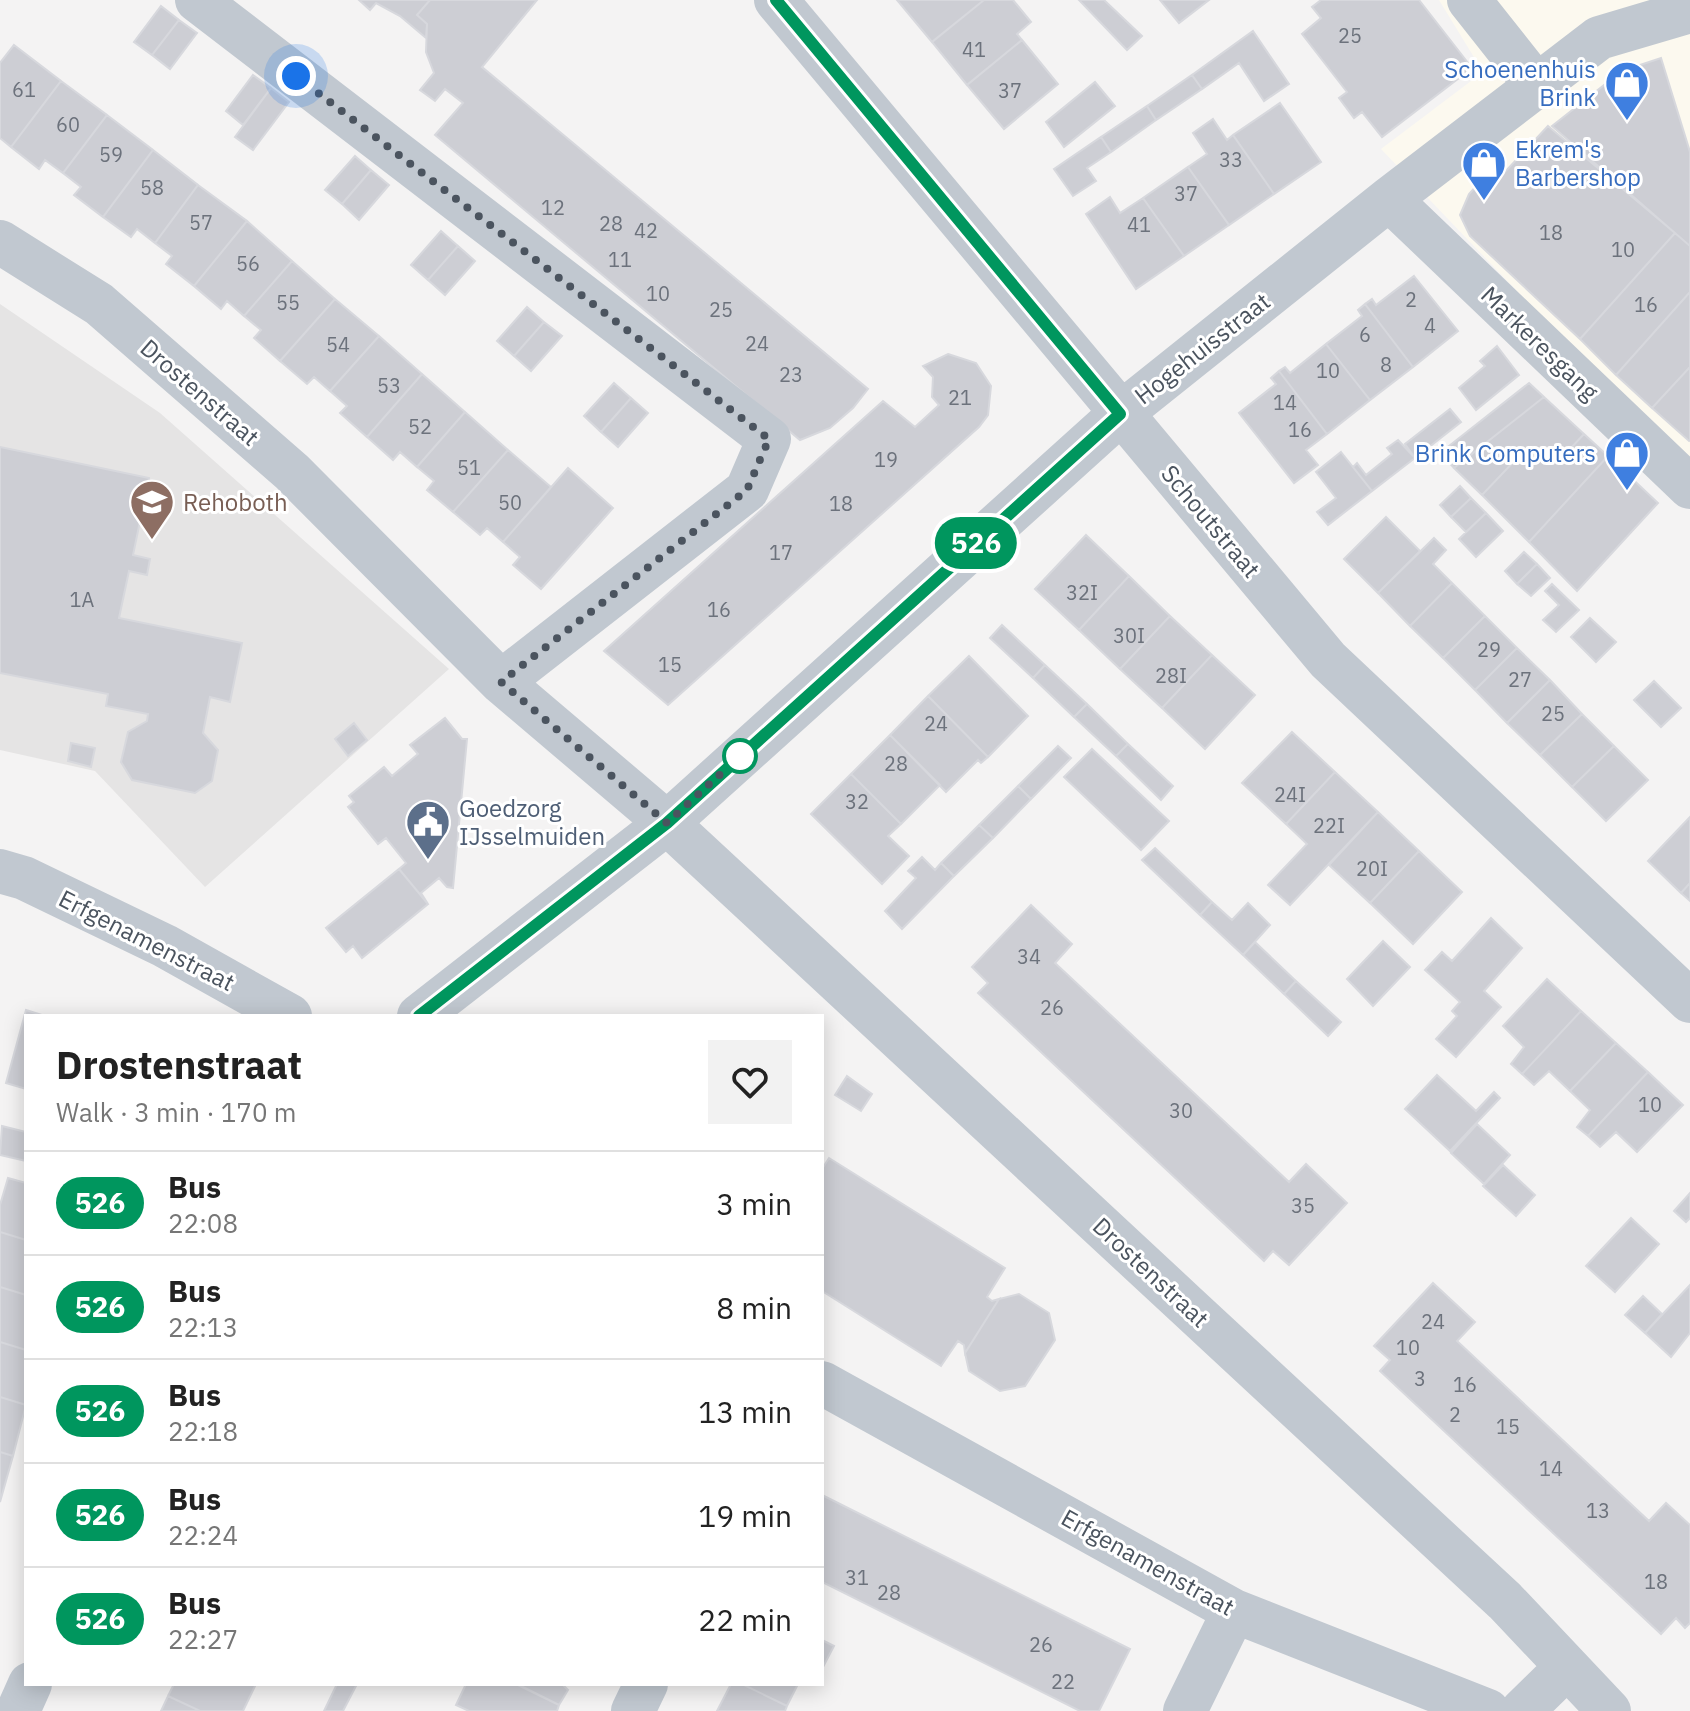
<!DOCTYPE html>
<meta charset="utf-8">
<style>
body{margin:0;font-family:"IBM Plex Sans",sans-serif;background:#f2f2f2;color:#222;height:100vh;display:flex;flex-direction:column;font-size:30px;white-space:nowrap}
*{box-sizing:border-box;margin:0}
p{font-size:26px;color:#767676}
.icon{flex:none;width:44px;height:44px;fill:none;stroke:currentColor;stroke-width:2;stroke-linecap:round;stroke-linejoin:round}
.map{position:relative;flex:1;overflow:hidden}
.sheet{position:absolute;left:24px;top:1014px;width:800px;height:672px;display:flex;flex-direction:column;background:#fff;border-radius:0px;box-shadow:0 4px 20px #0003}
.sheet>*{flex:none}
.badge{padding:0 16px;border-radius:26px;font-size:28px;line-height:52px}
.you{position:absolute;width:40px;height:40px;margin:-20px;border:6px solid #fff;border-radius:50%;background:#1a73e8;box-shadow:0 0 0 12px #1a73e833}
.map>.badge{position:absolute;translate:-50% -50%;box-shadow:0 0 0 4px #fff}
.round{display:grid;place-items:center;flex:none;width:84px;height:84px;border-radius:0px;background:#f2f2f2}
.summary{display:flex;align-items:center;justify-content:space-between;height:136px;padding:0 32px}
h1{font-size:38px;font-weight:800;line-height:60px}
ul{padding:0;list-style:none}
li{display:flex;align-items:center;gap:24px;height:104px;padding:0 32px;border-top:2px solid #e0e0e0}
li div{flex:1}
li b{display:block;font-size:30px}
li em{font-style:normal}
li .badge{min-width:88px;font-weight:700;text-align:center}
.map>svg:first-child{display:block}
</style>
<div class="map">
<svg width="1690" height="1711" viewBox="0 0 1690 1711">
<rect width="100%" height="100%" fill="#f4f3f3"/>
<path fill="#fcf9ef" d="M1439,0h251v460l-84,-76 -225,-235 102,-77z"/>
<path fill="#e5e4e4" d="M0,304l160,109 289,256 -244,218 -110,-116 -95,-21z"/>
<path fill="#cdced4" stroke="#d7d8dd" stroke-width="2" d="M359,0h71l-13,15 10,9 -1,14 -26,-22 -24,-13 -6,7z
M430,0h107l-55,67 386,322 -15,19 -23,20 -30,12 -365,-305 28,-32 -18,-14 -10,12 -15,-11 14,-17 -8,-21 1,-28 -10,-9z
M897,0h87l-52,42z
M984,0h29l18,22 -14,12 5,6 -55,45 -35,-43z
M1079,0h25l38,36 -15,14z
M1160,0h49l-30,23z
M1321,0h98l53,68 -90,69 -20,-25 -8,6 -15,-20 8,-6 -45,-58 19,-16 -9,-11z
M161,6l18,14 -27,35 -18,-13z
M179,20l18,13 -27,36 -18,-14z
M1253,31l36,53 -25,17 -25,-38 -37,26 -10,-14z
M1022,40l36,44 -54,45 -37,-44z
M14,45l47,36 -50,66 -11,-9v-75z
M1661,58l29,94v94l-138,-120 70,-55z
M253,75l18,13 -28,37 -17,-14z
M1192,75l10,14 -46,31 -9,-14z
M61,81l46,34 -44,58 -18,-13 -6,9 -28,-22z
M1095,82l20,24 -51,41 -18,-25z
M271,88l18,14 -36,48 -18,-13z
M1280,103l41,59 -47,32 -41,-59z
M1147,106l9,14 -45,32 -10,-15z
M107,115l46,35 -50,67 -29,-22 7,-8 -18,-14z
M1213,119l14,21 6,-5 41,59 -45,31 -41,-58 19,-13 -14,-21z
M1548,126l127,107 -95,106 -110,-103 -10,-21 9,-21 18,-20 4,4 7,-8 5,4z
M1101,137l10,15 -24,16 9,13 -23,15 -19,-27z
M153,150l45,35 -43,58 -18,-14 -6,8 -28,-20z
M355,156l16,14 -29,34 -17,-14z
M1188,167l41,58 -45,31 -41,-58z
M371,170l18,15 -30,35 -17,-16z
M198,185l49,36 -53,65 -28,-22 6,-8 -17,-13z
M1110,197l10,16 23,-15 41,58 -48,33 -50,-75z
M247,221l45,40 -48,55 -17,-15 -6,8 -27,-23z
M441,231l17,15 -30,34 -17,-15z
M1675,233l15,13v46l-74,83 -36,-36z
M458,246l17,15 -30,34 -17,-15z
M292,261l43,38 -55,62 -26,-23 7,-8 -17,-14z
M1414,276l44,55 -45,36 -48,-63 7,-5 4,6z
M1690,292v75l-38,41 -36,-33z
M335,299l44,37 -49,55 -16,-14 -7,7 -27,-23z
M1365,304l48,63 -43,33 -44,-56 36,-28 -4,-6z
M527,307l17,15 -30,34 -17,-15z
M544,322l18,14 -31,35 -17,-15z
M379,336l43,38 -55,63 -27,-24 7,-7 -17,-15z
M1326,344l44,56 -43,34 -48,-63 6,-4 5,6z
M1497,346l22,29 -43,35 -17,-22 26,-22 -5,-5z
M948,354l28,9 15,23 -3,29 -9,12 -311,278 -64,-54 279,-250 32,26 24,-22 -7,-8 1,-20 -10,-11z
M1690,367v73l-1,1 -37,-33z
M1279,371l48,63 -21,16 12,15 -24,18 -55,-70 37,-29 -5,-6z
M422,374l43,38 -48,55 -17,-15 -7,8 -26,-23z
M614,383l17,15 -30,34 -17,-16z
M1529,383l15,14 -90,71 -14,-15z
M1544,397l40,37 -25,27 -39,-6 -38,40 -28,-27z
M631,398l17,15 -30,34 -17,-15z
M1450,409l11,13 -46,36 -10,-14z
M465,412l43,38 -55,62 -26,-22 7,-9 -17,-14z
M1584,434l24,22 -79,86 -47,-47 38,-40 39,6z
M1398,440l17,18 -43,33 -19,-24 4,-4 9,12 26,-21 -5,-6z
M0,447l149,31 -16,77 17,4 -3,16 -18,-4 -10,47 123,25 -12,59 -20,-5 -7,36 15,17 -6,31 -17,12 -63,-13 -11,-18 7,-30 19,-11 1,-7 -42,-8 2,-12 -108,-21z
M508,450l43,37 -48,55 -16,-14 -7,7 -27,-23z
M1341,452l31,39 -44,34 -11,-13 19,-14 -20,-26z
M1608,456l50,47 -81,88 -48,-49z
M568,468l45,40 -72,81 -28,-24 7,-8 -17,-15z
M1460,486l11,12 -20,19 -11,-12z
M1471,498l15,15 -20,19 -15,-15z
M1486,513l17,18 -27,26 -17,-18z
M1386,517l34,34 -42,42 -34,-34z
M1086,535l43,41 -50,54 -44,-41z
M1434,538l12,12 -13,14 19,19 -42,43 -32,-33z
M1524,552l13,12 -20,20 -12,-13z
M1537,564l13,14 -19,18 -14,-12z
M1129,576l41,40 -50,53 -41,-39z
M1452,583l33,33 -42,42 -33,-32z
M1552,584l27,26 -23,22 -13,-12 16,-15 -14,-14z
M1170,616l42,39 -50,53 -42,-39z
M1485,616l32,32 -42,42 -32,-32z
M1590,618l26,24 -20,20 -25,-25z
M1002,625l43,40 -12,13 -43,-40z
M1517,648l33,32 -43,43 -32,-33z
M1212,655l43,40 -50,54 -43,-41z
M969,656l59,60 -40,41 -60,-61z
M1045,665l42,39 -13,13 -41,-39z
M1550,680l32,34 -42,41 -33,-32z
M1654,681l27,27 -20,19 -27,-27z
M928,696l60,61 -7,6 -3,-3 -32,32 -56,-57z
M1087,704l41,40 -12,12 -42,-39z
M1582,714l32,32 -42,41 -32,-32z
M445,718l17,21h5l-14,149 -6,-1 -8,-9 -18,15 7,11 -29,-35 7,-6 -20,-25 -8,6 -30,-37 6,-5 -5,-6 35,-29 8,9 26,-22 -8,-9z
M354,723l13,17 -19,16 -13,-17z
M1292,732l43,40 -49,52 -44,-41z
M890,735l50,50 -39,39 -50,-50z
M71,743l24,5 -4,19 -23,-6z
M1128,744l45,42 -12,14 -45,-44z
M1058,746l13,12 -40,41 -13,-13z
M1614,746l34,34 -42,41 -34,-34z
M1092,749l77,72 -28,29 -77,-73z
M1335,772l43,40 -88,93 -22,-20 39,-41 -21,-20z
M851,774l50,50 -13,12 21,20 -27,28 -71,-70z
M1018,786l13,13 -38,39 -14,-13z
M1378,812l41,39 -49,52 -41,-38z
M1690,817v66l-9,10 -33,-32z
M979,825l14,13 -39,38 -13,-13z
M1155,848l57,54 -12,13 -58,-55z
M1419,851l43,41 -49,52 -43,-41z
M922,857l13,13 6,-7 13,13 -52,53 -17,-18 31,-33 -8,-7z
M399,869l29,35 -66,54 -9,-12 -7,6 -20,-24z
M1690,883v18l-9,-8z
M1212,902l20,18 16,-17 22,22 -27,30 -43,-40z
M1031,905l41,39 -17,19 234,219 17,-18 41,39 -58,62 -16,-14 -9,10 -286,-268 10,-10 -16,-16z
M1491,918l31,30 -38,43 17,16 -45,50 -20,-18 21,-23 -5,-5 8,-9 -35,-32 17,-18 10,9z
M1383,941l27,26 -37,39 -26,-27z
M1255,942l41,39 -12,13 -41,-39z
M1547,979l34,32 -59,63 -11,-10 13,-17 -21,-21z
M1296,981l45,41 -13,14 -44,-42z
M26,1010l19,6h-19v73l-20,-6z
M1581,1011l35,32 -46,48 -21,-20 -15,14 -12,-11z
M1616,1043l32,29 -60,64 -11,-9 13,-17 -20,-19z
M1648,1072l35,33 -46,47 -21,-20 -16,15 -12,-11z
M1437,1075l39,36 18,-19 6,6 -50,53 -45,-42z
M847,1076l25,18 -11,17 -26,-16z
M1477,1124l33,31 -26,29 -33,-31z
M2,1126l24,6v29l-26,-6z
M829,1158l176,110 -18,29 5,4 7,-2 -34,54 -1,-8 -6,-4 -17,25 -119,-75v-122z
M1503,1165l32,30 -19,21 -33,-30z
M8,1178l18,5v57l-26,-8v-27z
M1690,1193v25l-4,4 -12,-11z
M1631,1218l28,26 -44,48 -29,-26z
M0,1232l26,8v55l-26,-8z
M1433,1283l42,39 -18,19 192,180 17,-18 24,22v98l-5,5 -9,-10 -15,16 -281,-263 10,-11 -16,-14z
M1690,1285v48l-19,24 -26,-24z
M0,1287l26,8v55l-26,-8z
M1019,1294l30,19 6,27 -30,46 -25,5 -31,-20 -4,-18 34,-54z
M1643,1296l19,18 -17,19 -20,-18z
M0,1342l26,8v55l-26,-8z
M0,1397l26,8 -13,51 -13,-4z
M0,1452l13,4 -13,46z
M822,1495l308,154 -31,62h-19l-258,-129z
M822,1640l12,6 -12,23z
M174,1684h82l-13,27h-43l-32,-15z
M337,1684h20l-14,27h-19z
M466,1684h50l43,21 -2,6h-88l-13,-6z
M517,1684h45l6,6 -9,15z
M731,1684h11l45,22 -2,5h-68z
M742,1684h56l-11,22z
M168,1696l32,15h-39z"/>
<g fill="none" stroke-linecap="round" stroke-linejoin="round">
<path stroke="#c1c8d0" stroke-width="44" d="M197,0l572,439 -22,51 -246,192
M776,0l552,660 362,341
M1469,0l68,86
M1389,199l301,288
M0,242l99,62 193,168 209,210 166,141 519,482 319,296 104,110
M0,871l24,7 141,68 125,70
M419,1016l248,-193 453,-409 269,-215 210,-161 91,-27
M822,1383l412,228 254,100
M18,1711l12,-27
M633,1711l13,-27
M1185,1711l49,-100
M1522,1711l45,-44"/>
</g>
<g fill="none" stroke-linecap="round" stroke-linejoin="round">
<g stroke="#fff" stroke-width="18">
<path id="line" d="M419,1016l248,-193 453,-409 -344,-414"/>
</g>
<use href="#line" stroke="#00965e" stroke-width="12"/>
<path stroke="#4b545f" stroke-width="8" stroke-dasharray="0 14.4" d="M296,76l473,363 -22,51 -246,192 166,141 73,-67"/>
</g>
<defs>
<g id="shop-pin" transform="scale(2.3)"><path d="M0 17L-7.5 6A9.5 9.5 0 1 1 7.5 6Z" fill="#3f7fe0" stroke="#fff"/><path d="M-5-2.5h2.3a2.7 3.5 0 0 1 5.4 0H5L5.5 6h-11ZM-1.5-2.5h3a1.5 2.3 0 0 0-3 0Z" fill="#fff"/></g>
<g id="school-pin" transform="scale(2.3)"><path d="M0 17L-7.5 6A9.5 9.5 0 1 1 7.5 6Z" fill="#8d6e63" stroke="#fff"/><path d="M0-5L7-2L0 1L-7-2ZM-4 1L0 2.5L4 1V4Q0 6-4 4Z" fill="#fff"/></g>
<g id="civic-pin" transform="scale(2.3)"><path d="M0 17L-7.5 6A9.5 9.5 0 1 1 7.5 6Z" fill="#5c6f8a" stroke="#fff"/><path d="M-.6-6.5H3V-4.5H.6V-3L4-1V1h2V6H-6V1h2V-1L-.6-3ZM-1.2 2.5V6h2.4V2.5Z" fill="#fff"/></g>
</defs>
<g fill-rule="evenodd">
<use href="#shop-pin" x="1627" y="83"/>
<use href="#shop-pin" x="1484" y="163"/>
<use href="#shop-pin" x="1627" y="453"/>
<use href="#school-pin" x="152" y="502"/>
<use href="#civic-pin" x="428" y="822"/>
</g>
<circle fill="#fff" stroke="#00965e" stroke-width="4" cx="740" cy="756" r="16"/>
<g text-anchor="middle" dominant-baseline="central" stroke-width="6" stroke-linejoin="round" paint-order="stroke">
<g font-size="20" fill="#6c727c">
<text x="1350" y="35">25</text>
<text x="974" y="49">41</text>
<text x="24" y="89">61</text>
<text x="1010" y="90">37</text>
<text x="68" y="124">60</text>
<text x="111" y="154">59</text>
<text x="1231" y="159">33</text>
<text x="152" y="187">58</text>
<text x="1186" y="193">37</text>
<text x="553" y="207">12</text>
<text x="201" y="222">57</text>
<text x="611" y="223">28</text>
<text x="1139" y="224">41</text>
<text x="646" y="230">42</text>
<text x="1551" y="232">18</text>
<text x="1623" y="249">10</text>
<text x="620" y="259">11</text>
<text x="248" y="263">56</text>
<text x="658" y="293">10</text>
<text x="1411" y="299">2</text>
<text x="288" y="302">55</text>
<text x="1646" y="304">16</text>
<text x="721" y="309">25</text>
<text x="1430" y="325">4</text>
<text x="1365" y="334">6</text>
<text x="757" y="343">24</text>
<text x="338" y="344">54</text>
<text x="1386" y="364">8</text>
<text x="1328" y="370">10</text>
<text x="791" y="374">23</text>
<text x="389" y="385">53</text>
<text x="960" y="397">21</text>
<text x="1285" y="402">14</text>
<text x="420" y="426">52</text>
<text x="1300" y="429">16</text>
<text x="886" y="459">19</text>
<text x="469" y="467">51</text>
<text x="510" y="502">50</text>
<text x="841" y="503">18</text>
<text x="781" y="552">17</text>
<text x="1082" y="592">32I</text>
<text x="82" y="599">1A</text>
<text x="719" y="609">16</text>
<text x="1129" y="635">30I</text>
<text x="1489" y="649">29</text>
<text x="670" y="664">15</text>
<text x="1171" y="675">28I</text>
<text x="1520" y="679">27</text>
<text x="1553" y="713">25</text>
<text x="936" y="723">24</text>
<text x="896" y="763">28</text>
<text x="1290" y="794">24I</text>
<text x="857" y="801">32</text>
<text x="1329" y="825">22I</text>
<text x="1372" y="868">20I</text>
<text x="1029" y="956">34</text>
<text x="1052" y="1007">26</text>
<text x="1650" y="1104">10</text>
<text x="1181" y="1110">30</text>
<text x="1303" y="1205">35</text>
<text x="1433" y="1321">24</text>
<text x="1408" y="1347">10</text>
<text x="1420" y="1378">3</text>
<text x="1465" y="1384">16</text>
<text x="1455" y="1414">2</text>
<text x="1508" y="1426">15</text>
<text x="1551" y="1468">14</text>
<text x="1598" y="1510">13</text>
<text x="857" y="1577">31</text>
<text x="1656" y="1581">18</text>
<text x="889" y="1592">28</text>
<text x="1041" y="1644">26</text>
<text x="1063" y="1681">22</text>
</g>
<g font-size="24" fill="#366cbe" stroke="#fff" text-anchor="end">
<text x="1596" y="69">Schoenenhuis<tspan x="1596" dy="28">Brink</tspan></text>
<text x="1515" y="149" text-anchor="start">Ekrem's<tspan x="1515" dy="28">Barbershop</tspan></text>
<text x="1596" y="453">Brink Computers</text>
</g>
<g font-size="24" fill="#4b545f" stroke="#fff">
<text transform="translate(1540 343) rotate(44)">Markeresgang</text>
<text transform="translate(1202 348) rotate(-38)">Hogehuisstraat</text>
<text transform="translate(200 392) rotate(41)">Drostenstraat</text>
<text transform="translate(1211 521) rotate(50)">Schoutstraat</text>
<text transform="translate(147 940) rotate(27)">Erfgenamenstraat</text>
<text transform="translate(1151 1272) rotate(43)">Drostenstraat</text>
<text transform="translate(1148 1562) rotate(29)">Erfgenamenstraat</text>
</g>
<g font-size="24" fill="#785e54" stroke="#fff" text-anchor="start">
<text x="183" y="502">Rehoboth</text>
</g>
<g font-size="24" fill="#4e5e75" stroke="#fff" text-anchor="start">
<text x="459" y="808">Goedzorg<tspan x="459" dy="28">IJsselmuiden</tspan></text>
</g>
</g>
</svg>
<div class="you" style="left:296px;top:76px"></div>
<b class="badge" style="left:976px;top:543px;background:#00965e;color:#fff">526</b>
<section class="sheet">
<div class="summary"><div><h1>Drostenstraat</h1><p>Walk · 3 min · 170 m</p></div><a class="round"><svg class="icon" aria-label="heart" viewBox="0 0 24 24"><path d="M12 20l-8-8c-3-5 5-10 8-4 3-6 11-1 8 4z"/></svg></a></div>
<ul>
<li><span class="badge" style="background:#00965e;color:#fff">526</span><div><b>Bus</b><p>22:08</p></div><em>3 min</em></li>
<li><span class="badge" style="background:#00965e;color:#fff">526</span><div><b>Bus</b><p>22:13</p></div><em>8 min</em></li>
<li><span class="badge" style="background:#00965e;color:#fff">526</span><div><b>Bus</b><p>22:18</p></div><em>13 min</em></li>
<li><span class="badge" style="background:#00965e;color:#fff">526</span><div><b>Bus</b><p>22:24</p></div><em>19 min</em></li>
<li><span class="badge" style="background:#00965e;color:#fff">526</span><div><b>Bus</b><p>22:27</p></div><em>22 min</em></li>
</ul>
</section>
</div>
